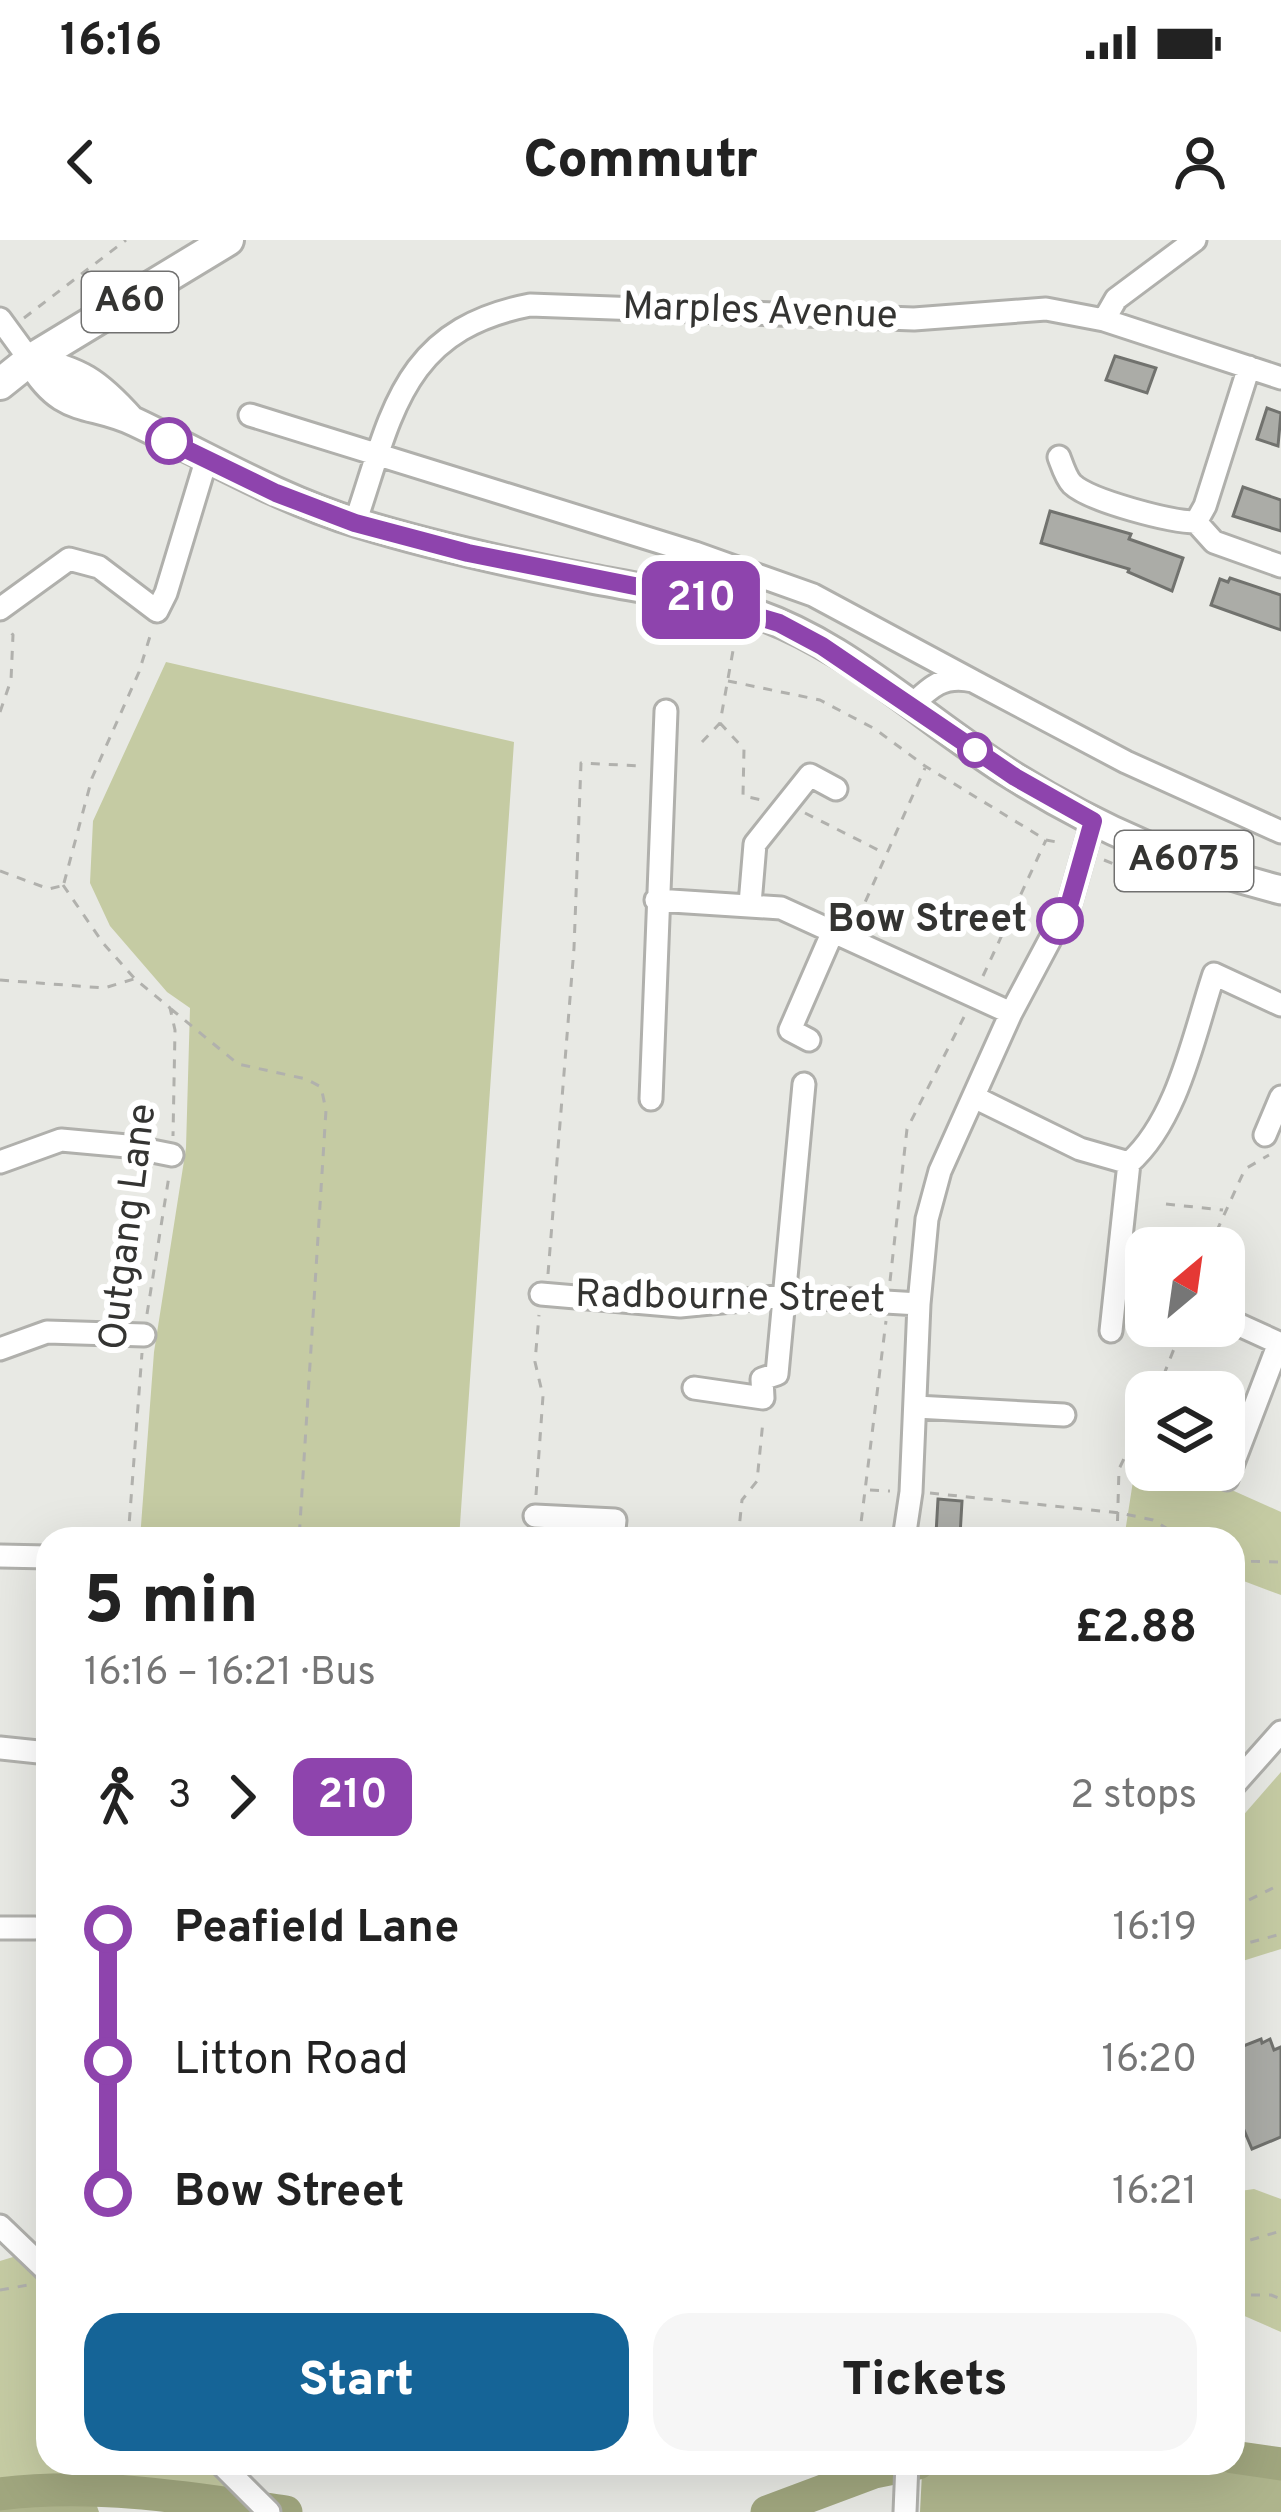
<!DOCTYPE html>
<meta charset="utf-8">
<style>
body{margin:0;font-family:Overpass,sans-serif;background:#f6f6f6;color:#222;height:100vh;display:flex;flex-direction:column;font-size:45px;white-space:nowrap}
*{box-sizing:border-box;margin:0}
p{font-size:39px;color:#767676}
.icon{flex:none;width:66px;height:66px;fill:none;stroke:currentColor;stroke-width:2;stroke-linecap:round;stroke-linejoin:round}
.map{position:relative;flex:1;overflow:hidden}
.sheet{position:absolute;left:36px;top:1287px;width:1209px;height:948px;display:flex;flex-direction:column;background:#fff;border-radius:36px;box-shadow:0 12px 48px #0002}
.sheet>*{flex:none}
.badge{padding:0 24px;border-radius:18px;font-size:42px;line-height:78px}
.needle{width:78px;rotate:29deg}
.tools{position:absolute;left:1125px;top:987px;display:grid;gap:24px}
.tools a{display:grid;place-items:center;width:120px;height:120px;border-radius:24px;background:#fff;box-shadow:0 12px 48px #0002;font-size:60px}
.map>.badge{position:absolute;translate:-50% -50%;box-shadow:0 0 0 6px #fff}
.legs{display:flex;align-items:center;gap:18px;height:132px;padding:0 48px;font-size:39px}
.legs p{margin-inline-start:auto}
.summary{display:flex;align-items:center;justify-content:space-between;height:204px;padding:0 48px}
h1{font-size:66px;font-weight:800;line-height:90px}
.primary-button{display:flex;gap:24px;margin-top:auto;padding:24px 48px}
.primary-button a{flex:1;height:138px;border-radius:36px;background:#156497;color:#fff;font-size:48px;font-weight:800;line-height:138px;text-align:center}
.primary-button a+a{background:#f6f6f6;color:#222}
ul{padding:0 48px;list-style:none}
li{display:flex;align-items:center;gap:42px;height:132px;font-size:45px}
li i{display:grid;place-items:center;width:18px;height:100%;margin:0 15px;background:currentColor}
li i::after{content:'';width:30px;height:30px;margin:-15px;border:9px solid;border-radius:50%;background:#fff}
li p{margin-inline-start:auto}
li:first-child i{background:linear-gradient(#0000 50%,currentColor 0)}
li:last-child i{background:linear-gradient(currentColor 50%,#0000 0)}
.status{display:flex;justify-content:space-between;align-items:center;height:84px;padding:0 60px;background:#fff;direction:ltr}
.status svg{height:33px;fill:currentColor}
header{display:flex;justify-content:space-between;align-items:center;height:156px;padding:0 48px;background:#fff;font-size:54px;font-weight:800}
.map>svg:first-child{display:block}
</style>
<div class="status"><b>16:16</b><svg viewBox="0 0 49 12"><path d="M0 12V9h3v3zM5 12V6h3v6zM10 12V3h3v9zM15 12V0h3v12zM26 1h20v11H26zM47 4h2v5h-2z"/></svg></div>
<header><svg class="icon" aria-label="back" viewBox="0 0 24 24"><path d="M15 5l-7 7 7 7"/></svg>Commutr<svg class="icon" aria-label="person" viewBox="0 0 24 24"><circle cx="12" cy="8" r="4"/><path d="M4 21q1-7 8-7t8 7"/></svg></header>
<div class="map">
<svg width="1281" height="2272" viewBox="0 0 1281 2272">
<rect width="100%" height="100%" fill="#e8e9e4"/>
<path fill="#c5cba3" d="M166,422l348,80 -55,797h-319l14,-187 32,-204 4,-140 -23,-16 -57,-66 -20,-43 3,-62z
M1138,1209l8,4v17h41l94,42v83l-48,-18v-38h-109z
M1281,1532v177l-48,15v-137z
M1254,1949l27,10v133l-48,-21v-119z
M26,2013l22,21v189h166l29,35 -129,-18 -114,9v-228z"/>
<path fill="#aeb48c" d="M1061,2223l175,5 45,7v37h-361l2,-39z
M90,2246l9,26h-99v-14z"/>
<g fill="none" stroke-linecap="round" stroke-linejoin="round">
<path stroke="#a0a67e" stroke-width="33" d="M1233,2217l48,7
M0,2254c95,-12 192,4 286,18
M767,2272l107,-40 44,-9"/>
</g>
<path fill="#abaca7" stroke="#71726e" stroke-width="3" d="M1115,116l41,12 -9,25 -41,-13z
M1267,168l14,5 -3,33 -21,-7z
M1243,247l38,13v31l-48,-15z
M1050,271l81,23 -2,5 54,19 -11,33 -44,-19 1,-3 -88,-26z
M1230,338l51,17v35l-70,-25 9,-26 8,3z
M938,1259l24,2 -2,35 -24,-2z
M1261,1799l1,4 8,-4 4,11 7,-3v90l-29,12 -19,-45 5,-5 -5,-12v-37z"/>
<g fill="none" stroke-linecap="round" stroke-linejoin="round">
<g stroke="#b0b0ac" stroke-width="27">
<path id="minor" d="M0,79l30,41
M1104,80l12,-21 79,-59
M250,175l445,138 118,42 160,86
M1059,217c3,8 7,21 13,27 18,17 99,38 124,38l18,20 67,24
M1196,282l9,-16 44,-139
M355,283c37,-108 46,-193 175,-218l384,14 132,-10 58,11 177,58
M0,369l69,-50 30,8 58,44 9,-18 40,-132
M911,466c19,-19 33,-32 62,-25l153,81 155,70
M656,660l125,8 230,105
M750,664l5,-60 55,-69 26,14
M809,800l-19,-10 44,-101
M974,857l106,52 49,14c49,-43 65,-129 85,-189l67,31
M651,859l15,-388
M1265,895l16,-38
M0,922l61,-22 66,6 45,9
M541,1054l139,12 105,-10 134,8
M1224,1078l57,26
M1111,1091l18,-168
M0,1109l47,-17 97,3
M694,1148l69,10 -1,-19 15,-5 27,-290
M916,1167l148,8
M1227,1239l52,-136
M535,1276l80,4 -2,19
M904,1299l7,-47 8,-188 8,-85 13,-48 71,-158 59,-111 23,-81
M0,1316l48,1
M0,1508l48,5
M1233,1546l48,-54
M0,1688h35
M0,1986l48,46
M220,2223l49,49
M905,2272l2,-49"/>
</g>
<g stroke="#b0b0ac" stroke-width="33">
<path id="major" d="M30,120c33,56 58,40 105,62 74,35 144,77 223,101 75,23 152,40 229,55 50,10 101,17 151,30 104,29 187,114 277,169 87,54 168,88 266,113
M30,120c50,11 67,22 101,60"/>
</g>
<g stroke="#b0b0ac" stroke-width="36">
<path id="highway" d="M0,144l30,-24 198,-120"/>
</g>
<path stroke="#b1b1ad" stroke-width="3" stroke-dasharray="9 9" stroke-linecap="butt" d="M24,78l102,-78
M728,441l92,19 55,29 50,37 121,74 16,3
M0,472l11,-32 2,-45 -4,-5
M720,483l24,26 -1,47 19,4
M702,502l18,-19 16,-89
M805,573l79,40
M1104,620l15,6 2,-4
M0,631l49,18 12,-3
M64,643l28,-105 47,-106 12,-39
M63,645l40,58 32,36 35,29 5,22 -2,106
M858,678l67,-150
M983,736l63,-136
M0,740l104,8 30,-9
M171,769l67,55 68,15 15,8 5,23 -27,429
M1166,964l57,6
M1209,1008l36,-79 24,-14
M548,1034l26,-326 7,-185 60,3
M890,1041l17,-152 57,-112
M147,1074l22,-138
M1129,1090l51,3
M1157,1152l26,-66
M870,1250l20,1
M930,1253l190,20 33,7 31,19
M536,1255l7,-99 -8,-34 4,-47
M128,1299l14,-186
M738,1299l4,-39 15,-19 6,-60
M859,1299l27,-218
M1117,1299l2,-70 27,-56
M1233,1321l48,1
M1233,1668l40,-20
M1233,1707l48,-13
M1233,2005l48,-14
M0,2050l34,-6
M1233,2055h38l10,4"/>
<use href="#minor" stroke="#fff" stroke-width="21"/>
<use href="#major" stroke="#fff" stroke-width="27"/>
<use href="#highway" stroke="#fff" stroke-width="30"/>
</g>
<g fill="none" stroke-linecap="round" stroke-linejoin="round">
<g stroke="#fff" stroke-width="27">
<path id="line-1" d="M169,201l107,52 79,30 113,30 227,45 84,25 43,23 193,131 78,44 -23,81 -10,19"/>
</g>
<use href="#line-1" stroke="#8e44ad" stroke-width="18"/>
</g>
<g fill="#fff" stroke="#8e44ad" stroke-width="6">
<circle cx="169" cy="201" r="21"/>
<circle cx="975" cy="510" r="15"/>
<circle cx="1060" cy="681" r="21"/>
</g>
<g text-anchor="middle" dominant-baseline="central" stroke-width="12" stroke-linejoin="round" paint-order="stroke">
<g fill="#fff" stroke="#717170" stroke-width="3">
<rect x="82" y="32" width="96" height="60" rx="9"/>
<rect x="1115" y="591" width="138" height="60" rx="9"/>
</g>
<g font-size="36" font-weight="bold" fill="#343432">
<text x="130" y="62">A60</text>
<text x="1184" y="621">A6075</text>
</g>
<g font-size="39" fill="#343432" stroke="#fff">
<text transform="translate(760 73) rotate(2)">Marples Avenue</text>
<text transform="translate(130 987) rotate(-83)">Outgang Lane</text>
<text transform="translate(730 1059) rotate(1)">Radbourne Street</text>
</g>
<g font-size="39" font-weight="bold" fill="#343432" stroke="#fff" text-anchor="end">
<text x="1027" y="681">Bow Street</text>
</g>
</g>
</svg>
<div class="tools">
<a><svg class="needle" viewBox="-14 -14 28 28"><path d="M0-13l5 13h-10z" fill="#e53935"/><path d="M0 13l5-13h-10z" fill="#767676"/></svg></a>
<a><svg class="icon" aria-label="layers" viewBox="0 0 24 24"><path d="M12 4l9 5-9 5-9-5zM3 14l9 5 9-5"/></svg></a>
</div>
<b class="badge" style="left:701px;top:360px;background:#8e44ad;color:#fff">210</b>
<section class="sheet">
<div class="summary"><div><h1>5 min</h1><p>16:16 – 16:21 · Bus</p></div><b>£2.88</b></div>
<div class="legs"><svg class="icon" aria-label="walk" viewBox="0 0 24 24"><circle cx="13" cy="4" r="2"/><path d="M13 8l-2 6 4 7M11 14l-3 7M7 12l3-4h3l4 4"/></svg>3<svg class="icon" aria-label="forward" viewBox="0 0 24 24"><path d="M9 5l7 7-7 7"/></svg><b class="badge" style="background:#8e44ad;color:#fff">210</b><p>2 stops</p></div>
<ul>
<li><i style="color:#8e44ad"></i><b>Peafield Lane</b><p>16:19</p></li>
<li><i style="color:#8e44ad"></i><span>Litton Road</span><p>16:20</p></li>
<li><i style="color:#8e44ad"></i><b>Bow Street</b><p>16:21</p></li>
</ul>
<div class="primary-button"><a>Start</a><a>Tickets</a></div>
</section>
</div>
